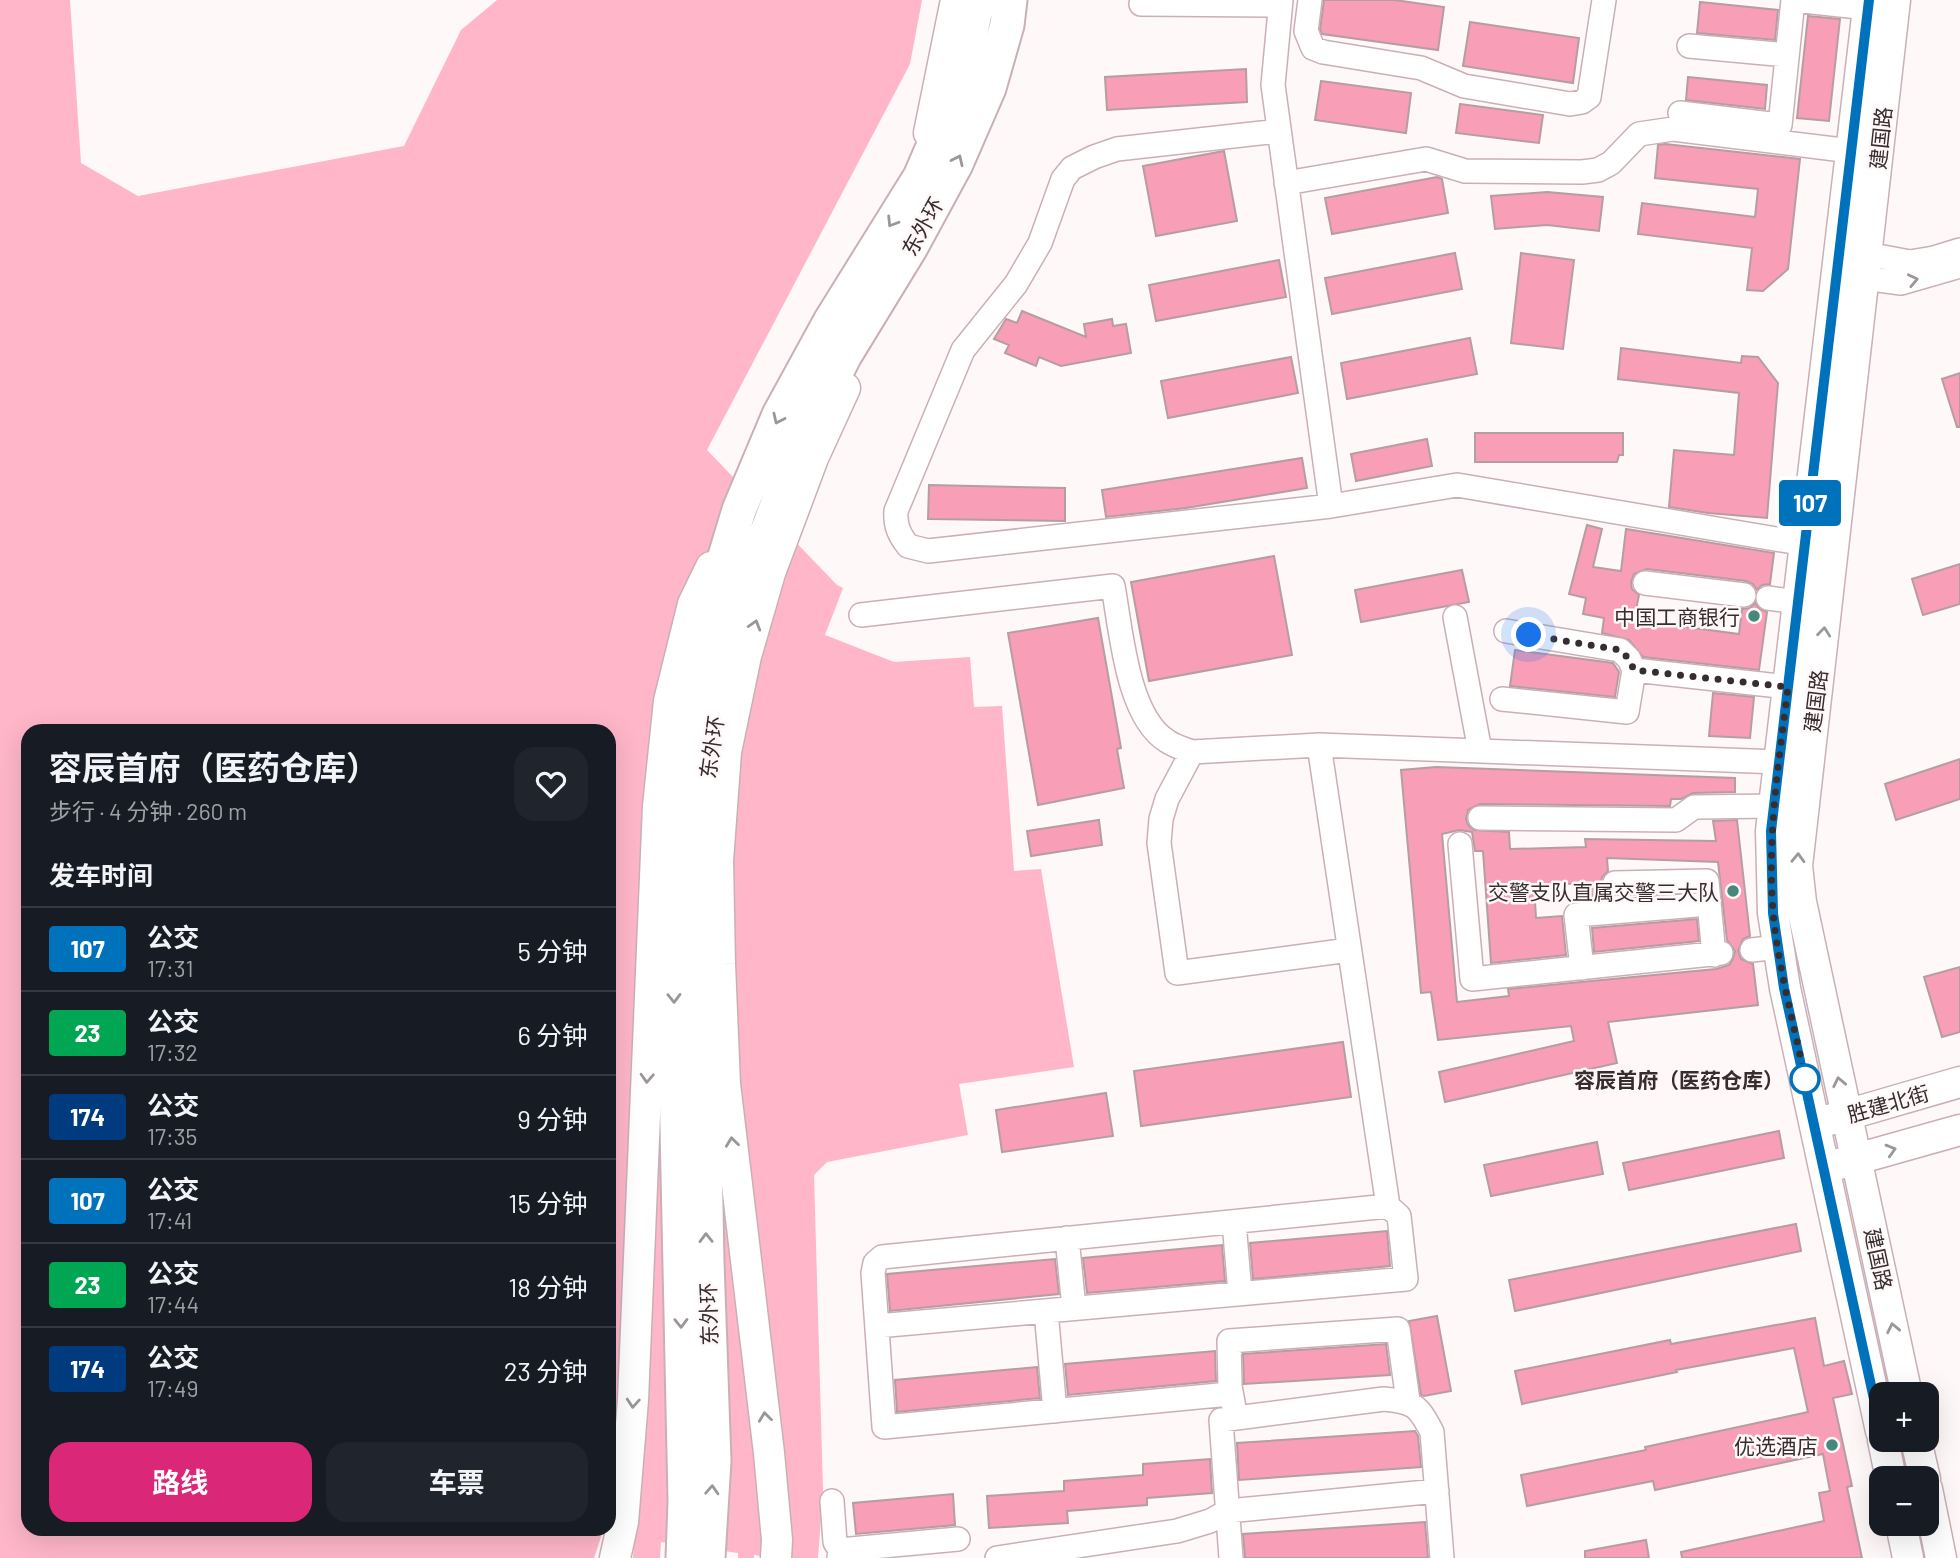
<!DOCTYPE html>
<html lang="zh">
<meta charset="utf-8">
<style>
body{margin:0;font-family:Barlow,"Noto Sans SC",sans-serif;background:#20242c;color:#f1f3f6;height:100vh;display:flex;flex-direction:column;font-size:26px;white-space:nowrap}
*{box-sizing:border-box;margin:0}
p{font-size:23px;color:#9ea1a6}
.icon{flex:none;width:38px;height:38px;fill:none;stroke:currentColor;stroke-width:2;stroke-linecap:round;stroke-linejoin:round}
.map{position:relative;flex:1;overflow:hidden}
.sheet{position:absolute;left:21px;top:724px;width:595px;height:812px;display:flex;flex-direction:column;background:#171b24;border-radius:21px;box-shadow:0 7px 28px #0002}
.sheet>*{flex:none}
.badge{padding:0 14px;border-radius:5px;font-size:24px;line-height:46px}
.buttons{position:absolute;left:1869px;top:1382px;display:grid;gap:14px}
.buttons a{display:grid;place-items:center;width:70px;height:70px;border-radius:14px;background:#171b24;box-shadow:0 7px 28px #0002;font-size:35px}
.you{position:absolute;width:35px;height:35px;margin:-18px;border:5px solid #fff;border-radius:50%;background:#1a73e8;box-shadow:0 0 0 10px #1a73e833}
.map>.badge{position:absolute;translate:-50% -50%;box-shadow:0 0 0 4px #fff}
h2{padding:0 28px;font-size:26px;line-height:63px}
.round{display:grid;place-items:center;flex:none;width:74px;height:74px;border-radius:21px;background:#20242c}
.summary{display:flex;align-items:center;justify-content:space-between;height:119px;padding:0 28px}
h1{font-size:33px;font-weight:700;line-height:52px}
.action{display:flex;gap:14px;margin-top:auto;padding:14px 28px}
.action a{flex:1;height:80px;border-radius:21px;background:#db2777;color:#fff;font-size:28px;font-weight:700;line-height:80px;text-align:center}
.action a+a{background:#20242c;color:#f1f3f6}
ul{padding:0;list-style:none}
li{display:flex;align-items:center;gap:21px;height:84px;padding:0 28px;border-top:2px solid #363941}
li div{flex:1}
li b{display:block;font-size:26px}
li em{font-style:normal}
li .badge{min-width:77px;font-weight:700;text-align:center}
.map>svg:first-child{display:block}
</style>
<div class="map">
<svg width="1960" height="1558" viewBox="0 0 1960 1558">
<rect width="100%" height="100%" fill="#fef8f9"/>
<path fill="#feb6c8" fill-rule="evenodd" d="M0,0h70l11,163 57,33 266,-50 57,-116 36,-30h425l-12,64 -203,386 130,135 6,3 -18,47 69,27 76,-5 4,50 28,-1 12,165 27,-2 33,198 -115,17 9,51 -141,27 -13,13 9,315 -5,68h-45l-19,-3v3h-16v-5l-77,-11 -1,16h-27l1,-19 -32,-5 -8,24h-594zM28,732h581v798h-581z"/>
<path fill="#f89eb6" stroke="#b69da3" stroke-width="2" fill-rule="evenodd" d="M1324,0h71l49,7 -6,43 -116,-16 -2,-5z
M1700,2l78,8 -3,30 -78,-7z
M1808,16l32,3 -11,102 -32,-3z
M1470,22l109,16 -6,45 -110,-17z
M1246,69l1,33 -140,8 -2,-33z
M1688,77l79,8 -2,24 -79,-9z
M1321,81l90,12 -5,40 -91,-13z
M1460,104l83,11 -4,28 -83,-10z
M1665,144l135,15 -12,110 -25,22 -16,-1 5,-42 -114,-14 4,-31 113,14 3,-28 -103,-11 3,-33z
M1224,151l13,70 -81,15 -13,-70z
M1437,177l5,2 6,34 -116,21 -7,-36z
M1547,192l56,5 -4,34 -52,-6 -52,4 -4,-33z
M1455,253l7,36 -130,25 -7,-36z
M1521,253l53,7 -11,89 -52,-6z
M1279,260l7,37 -130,24 -7,-36z
M1022,311l64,26 -2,-13 28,-5 1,7 13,-2 5,29 -70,13 -22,-9 -3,9 -31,-13 4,-8 -15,-6 12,-20 11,4z
M1470,338l7,36 -130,25 -6,-36z
M1621,348l120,15 1,-7 16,1 20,26 -11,135 -59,-5 -39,-6 5,-57 60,5 5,-62 -121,-14z
M1291,357l7,36 -130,25 -7,-37z
M1960,373v54h-3l-15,-48z
M1475,433h148v22h-4l-2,7h-142z
M1427,439l5,27 -76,15 -5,-27z
M1302,458l5,30 -121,20 -80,9 -4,-27z
M929,485l136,3v33l-137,-2z
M1587,525l15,4 -9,38 28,4 5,-42 148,24 -4,31 -8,1 -5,5 -4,-6 -7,-3 -99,-12 -13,5 -3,8 1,7 7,6 -5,25 105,14 3,-25 8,-1 5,-5 5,6 7,3 -8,58 -116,-13 -14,-17 -27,-7 2,-15 -21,-4 3,-16 -17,-4z
M1274,556l18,99 -143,26 -18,-99z
M1960,564v40l-37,11 -11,-36z
M1462,570l7,32 -108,20 -6,-32z
M1098,618l23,130 -4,1 7,39 -86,17 -30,-172z
M1515,650l98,13 6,9 -4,25 -105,-11z
M1713,693l41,4 -4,41 -41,-2z
M1960,759v40l-64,21 -11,-36z
M1436,767l299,11v14l-42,1 -12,6h-10l-1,7 -190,-2 -12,6 -2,9 2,6 6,5 35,2 1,17 76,-2 -1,-8 131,2 -3,-20 24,-1 13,116 -7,3 -5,12 3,8 12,5 5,41 -150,17 9,41 -172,39 -6,-30 135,-31 -3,-15 -133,14 -7,-48 -10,1 -20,-223zM1459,830l13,2 3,19h8l8,112 75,-8 -4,-39 -26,2 -2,-33 56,-2 2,17 19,-2 -8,-7 -2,-7 1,-7 6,-6 -1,-13 111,4 9,78 8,11 -2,8 -4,6 -13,4 -208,20 1,7 -52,6 -15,-168z
M1099,820l3,25 -71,11 -4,-25z
M1697,919l2,22 -105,11 -2,-24z
M1960,967v65l-18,5 -18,-60z
M1343,1042l8,55 -210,29 -7,-55z
M1106,1093l7,43 -111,16 -6,-42z
M1779,1131l5,27 -155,32 -6,-27z
M1597,1142l6,32 -112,22 -7,-31z
M1796,1224l5,27 -286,60 -6,-31z
M1387,1231l3,35 -137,13 -3,-36z
M1222,1245l3,36 -138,12 -4,-35z
M1055,1259l4,35 -169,17 -3,-37z
M1437,1316l14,75 -27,5 -3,-1 -12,-74z
M1815,1318l9,48 20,-5 8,33 -19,4 19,88 -5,1 15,71h-180l-1,-6 143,-31 -5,-28 11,-2 -7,-37 -168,36 -2,-9 -126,25 -6,-31 125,-25 -1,-3 163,-35 -14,-64 -118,22 1,2 -155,32 -7,-33 155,-31 1,4z
M1386,1344l4,31 -146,9 -1,-30z
M1215,1351l1,30 -148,14 -3,-31z
M1037,1367l3,31 -143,14 -2,-32z
M1415,1431l3,5 3,31 -182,13 -2,-37z
M1210,1459l2,34 -65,5v7l-80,6 1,12 -79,5 -2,-32 77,-5v-10l79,-6v-11z
M953,1494l2,31 -99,9 -3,-31z
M1425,1522l3,36h-183l-2,-24z
M1646,1540l3,18h-64v-7z"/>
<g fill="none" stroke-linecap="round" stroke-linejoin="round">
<g stroke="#cab0b6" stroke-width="26">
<path id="minor" d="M1281,0l-8,85 58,421 126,-21 348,59
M1310,0l-4,31 7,17 10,4 98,16 43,18 106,18 12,-2 7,-5 15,-97
M1794,0l74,8
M1141,4l139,1
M1689,46l98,9
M1680,113l100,12 13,-125
M1279,131l-162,18 -23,8 -22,11 -9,11 -23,64 -24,41 -53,66 -67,161c-1,15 3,23 12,35l20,5 403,-45
M1286,183l140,-24 39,12 117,1 16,-2 13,-7 28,-29 34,-5 178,22
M1867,254l43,8 24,-4 26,-8
M1864,278l37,5 59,-17
M1645,583l99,12
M1768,598l30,4
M861,615l252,-29c8,44 14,130 54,155 7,5 17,8 25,11
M1455,617l25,134
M1506,631l114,19 9,9 5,11 154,17
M1502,699l125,13 7,-42
M1480,818l196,2 18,-13 80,-1
M1460,844l12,135 249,-26
M1615,883l92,-2 7,74
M1349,950l-172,23 -18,-130 2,-24 6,-20 25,-47 127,-7 460,17
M1752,950l26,-3
M1582,968l-6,-53 133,-11
M1234,1222l6,71
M1067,1238l7,70
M1046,1311l9,100
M877,1326l529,-47 -7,-63 -11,-10
M1219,1395l-335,32 -11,-154 2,-10 7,-6 506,-51 -69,-461
M1235,1413l-5,-27 -1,-45 169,-12 10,72
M832,1501l3,41 5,8
M839,1558l1,-8 118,-11
M997,1558l180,-27 33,-10 18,-10 209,-20
M1231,1558l-10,-138 163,-21c30,3 34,6 48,33l10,126"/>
</g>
<g stroke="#cab0b6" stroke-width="33">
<path id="major" d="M1869,0l-98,831 2,82 12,75 96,443
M1895,0l-98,866 4,36 106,493
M929,133l27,-133
M1829,1120l131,-38
M1839,1164l121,-34
M1883,1440l8,39
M1916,1440l9,39
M1927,1489l14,69
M1901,1524l7,34
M615,1558l8,-36 10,-122 25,-594 11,-105 24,-97 18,-37
M776,1558l1,-18 -8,-87 -44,-369 -5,-120 -2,-103 8,-109 20,-96 24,-83 43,-115 32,-70"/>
</g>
<g stroke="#cab0b6" stroke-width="37">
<path id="highway" d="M683,1558l2,-57 -13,-609 8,-132 20,-121 39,-129 40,-95 52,-95 89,-143 38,-88 20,-89
M708,1558l6,-97 -7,-199 -7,-379 7,-116 9,-60 18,-89 52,-136 26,-62 33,-65 66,-108 45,-83 33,-76 18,-63 3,-25"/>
</g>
<use href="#minor" stroke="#fff" stroke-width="23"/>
<use href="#major" stroke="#fff" stroke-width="30"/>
<use href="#highway" stroke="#fff" stroke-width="33"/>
</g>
<defs><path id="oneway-chevron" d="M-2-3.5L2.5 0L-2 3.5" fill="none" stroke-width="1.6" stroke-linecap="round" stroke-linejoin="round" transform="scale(1.75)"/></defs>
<g stroke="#9b9697">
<use href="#oneway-chevron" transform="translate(958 160) rotate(-65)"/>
<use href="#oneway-chevron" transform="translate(892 222) rotate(122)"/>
<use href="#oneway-chevron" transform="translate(1913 280) rotate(-12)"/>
<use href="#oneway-chevron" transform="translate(778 419) rotate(115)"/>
<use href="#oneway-chevron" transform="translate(755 625) rotate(-73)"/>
<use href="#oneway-chevron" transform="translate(1824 632) rotate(-84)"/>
<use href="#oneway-chevron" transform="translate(1798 858) rotate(-88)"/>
<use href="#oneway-chevron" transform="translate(674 998) rotate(89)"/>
<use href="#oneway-chevron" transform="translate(647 1078) rotate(93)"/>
<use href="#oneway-chevron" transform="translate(1839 1082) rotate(-102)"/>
<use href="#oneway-chevron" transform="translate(732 1142) rotate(-97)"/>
<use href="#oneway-chevron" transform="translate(1891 1150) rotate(-16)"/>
<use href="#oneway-chevron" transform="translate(706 1238) rotate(-91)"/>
<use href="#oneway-chevron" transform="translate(681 1323) rotate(89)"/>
<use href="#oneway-chevron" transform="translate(1893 1328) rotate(-102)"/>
<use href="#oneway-chevron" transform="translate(633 1403) rotate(94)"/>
<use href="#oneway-chevron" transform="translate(765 1417) rotate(-97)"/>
<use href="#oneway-chevron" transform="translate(712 1490) rotate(-87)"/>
</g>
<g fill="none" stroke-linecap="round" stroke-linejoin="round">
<g stroke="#fff" stroke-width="16">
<path id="line" d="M1869,0l-98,831 2,82 11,75 97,443"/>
</g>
<use href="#line" stroke="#0072bc" stroke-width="10"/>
<path stroke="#372d2f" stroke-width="7" stroke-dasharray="0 12.6" d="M1529,635l91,15 9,9 5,11 154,17c-9,74 -21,148 -15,224 5,57 21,112 32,168"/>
</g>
<g fill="#46897c" stroke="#fef8f9" stroke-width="2.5">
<circle cx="1754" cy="616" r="7"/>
<circle cx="1733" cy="891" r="7"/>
<circle cx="1832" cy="1445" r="7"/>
</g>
<circle fill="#fff" stroke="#0072bc" stroke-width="3.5" cx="1805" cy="1079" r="14"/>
<g text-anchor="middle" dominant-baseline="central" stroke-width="5" stroke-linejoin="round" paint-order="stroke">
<g font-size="21" fill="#372d2f" stroke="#fef8f9">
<text transform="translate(1880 138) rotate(-84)">建国路</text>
<text transform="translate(922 226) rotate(-61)">东外环</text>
<text transform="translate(1815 701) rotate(-83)">建国路</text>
<text transform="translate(711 747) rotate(-82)">东外环</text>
<text transform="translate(1888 1103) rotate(-16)">胜建北街</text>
<text transform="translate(1879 1259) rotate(78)">建国路</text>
<text transform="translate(708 1314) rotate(-92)">东外环</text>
</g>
<g font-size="21" fill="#372d2f" stroke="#fef8f9" text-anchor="end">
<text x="1740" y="616">中国工商银行</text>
<text x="1719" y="891">交警支队直属交警三大队</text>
<text x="1818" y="1445">优选酒店</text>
</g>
<g font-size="21" font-weight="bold" fill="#372d2f" stroke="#fef8f9" text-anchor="end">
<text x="1784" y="1079">容辰首府（医药仓库）</text>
</g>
</g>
</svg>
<div class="buttons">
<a>+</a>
<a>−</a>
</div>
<div class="you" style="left:1529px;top:635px"></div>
<b class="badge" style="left:1810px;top:503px;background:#0072bc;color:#fff">107</b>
<section class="sheet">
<div class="summary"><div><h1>容辰首府（医药仓库）</h1><p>步行 · 4 分钟 · 260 m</p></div><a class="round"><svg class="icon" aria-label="heart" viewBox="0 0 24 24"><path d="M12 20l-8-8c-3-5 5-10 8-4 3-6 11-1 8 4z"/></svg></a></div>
<h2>发车时间</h2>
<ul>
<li><span class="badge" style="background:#0072bc;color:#fff">107</span><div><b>公交</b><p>17:31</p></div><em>5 分钟</em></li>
<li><span class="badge" style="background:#00a651;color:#fff">23</span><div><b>公交</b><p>17:32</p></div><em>6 分钟</em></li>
<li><span class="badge" style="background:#003b80;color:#fff">174</span><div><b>公交</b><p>17:35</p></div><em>9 分钟</em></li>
<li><span class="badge" style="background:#0072bc;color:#fff">107</span><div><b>公交</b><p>17:41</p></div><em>15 分钟</em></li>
<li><span class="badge" style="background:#00a651;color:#fff">23</span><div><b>公交</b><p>17:44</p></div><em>18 分钟</em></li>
<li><span class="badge" style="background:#003b80;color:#fff">174</span><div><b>公交</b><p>17:49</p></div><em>23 分钟</em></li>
</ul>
<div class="action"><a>路线</a><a>车票</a></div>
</section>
</div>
